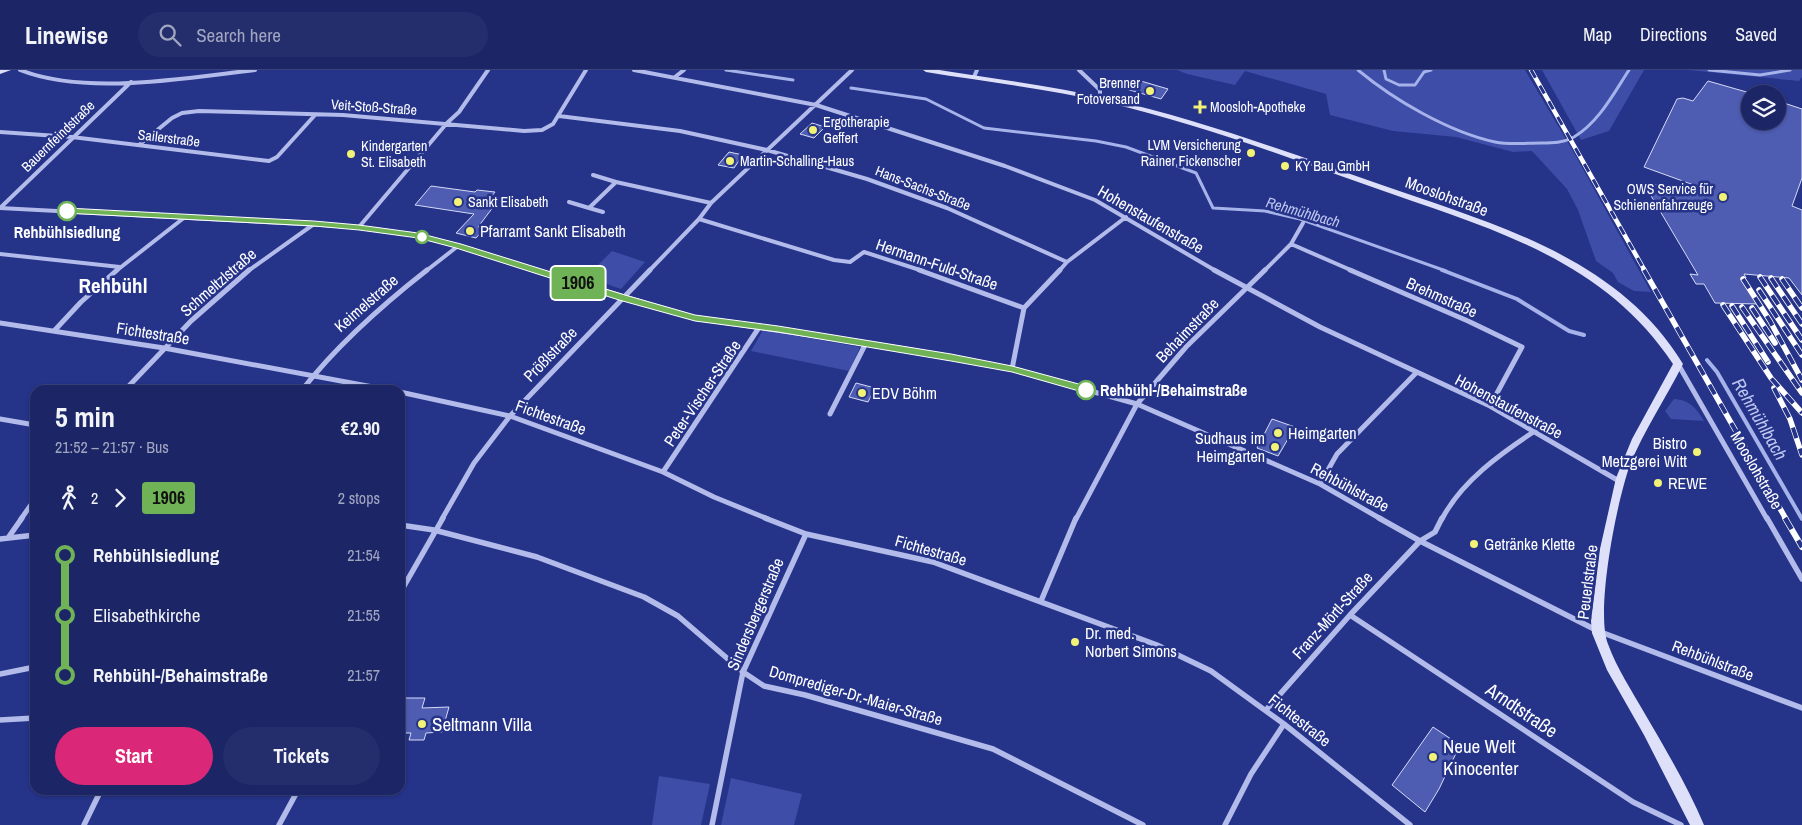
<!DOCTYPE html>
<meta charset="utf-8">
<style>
body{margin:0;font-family:"Archivo Narrow",sans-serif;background:#252e6d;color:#f1f3f6;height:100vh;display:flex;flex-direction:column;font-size:19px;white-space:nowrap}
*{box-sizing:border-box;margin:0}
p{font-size:16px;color:#a0a5c0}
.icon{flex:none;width:28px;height:28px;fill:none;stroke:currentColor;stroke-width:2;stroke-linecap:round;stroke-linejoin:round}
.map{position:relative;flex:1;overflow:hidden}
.side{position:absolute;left:30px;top:315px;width:375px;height:410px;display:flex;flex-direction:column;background:#1c2667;border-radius:15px;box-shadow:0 1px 4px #0004,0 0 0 1px #3a437b}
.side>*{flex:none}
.badge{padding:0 10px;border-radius:4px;font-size:18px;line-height:32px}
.tools{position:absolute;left:1741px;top:15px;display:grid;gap:10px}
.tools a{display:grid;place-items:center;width:45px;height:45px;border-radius:50%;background:#1c2667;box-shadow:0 1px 4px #0004,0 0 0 1px #3a437b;font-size:25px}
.map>.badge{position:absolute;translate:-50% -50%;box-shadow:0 0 0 2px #fff}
.legs{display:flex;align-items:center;gap:8px;height:55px;padding:0 25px;font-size:16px}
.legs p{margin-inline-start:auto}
.head{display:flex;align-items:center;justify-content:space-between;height:85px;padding:0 25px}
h1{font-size:28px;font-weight:800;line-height:38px}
.button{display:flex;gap:10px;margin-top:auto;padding:10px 25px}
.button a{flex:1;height:58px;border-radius:30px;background:#db2777;color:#fff;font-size:20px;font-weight:800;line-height:58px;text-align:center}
.button a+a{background:#252e6d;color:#f1f3f6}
ul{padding:0 25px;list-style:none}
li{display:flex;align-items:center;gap:18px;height:60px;font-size:19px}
li i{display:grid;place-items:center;width:8px;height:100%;margin:0 6px;background:currentColor}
li i::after{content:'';width:12px;height:12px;margin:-6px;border:4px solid;border-radius:50%;background:#1c2667}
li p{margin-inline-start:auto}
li:first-child i{background:linear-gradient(#0000 50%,currentColor 0)}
li:last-child i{background:linear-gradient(currentColor 50%,#0000 0)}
header{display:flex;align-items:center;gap:30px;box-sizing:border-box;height:70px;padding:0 25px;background:#1c2667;border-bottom:1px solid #3a437b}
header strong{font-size:24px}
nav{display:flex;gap:28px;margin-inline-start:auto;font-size:18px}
.search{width:350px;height:45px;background:#252e6d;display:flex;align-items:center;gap:12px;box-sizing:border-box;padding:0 18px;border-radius:28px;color:#a0a5c0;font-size:19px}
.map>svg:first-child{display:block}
</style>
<header>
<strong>Linewise</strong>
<div class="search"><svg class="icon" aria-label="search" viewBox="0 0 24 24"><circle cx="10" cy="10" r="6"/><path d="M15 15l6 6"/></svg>Search here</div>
<nav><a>Map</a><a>Directions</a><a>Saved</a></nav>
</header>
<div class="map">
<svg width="1802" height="755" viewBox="0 0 1802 755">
<rect width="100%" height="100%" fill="#253389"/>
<path fill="#3d4da8" d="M1177,0h348l48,81 78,141 -17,-1 -16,-9 -5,-9 -17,-12 -18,-51 -11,-21 -35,-38 -19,1 -57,-15 -63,-6 -63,-16 -4,-21 -81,-23 -10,14 -48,-11z
M1542,0h102l-35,61 -28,9z
M1688,0h114v7l-3,4z
M612,181l33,11 -24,27 -35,-12z
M763,260l97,17 -11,24 -98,-20z
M1674,329c16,1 22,9 30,22l-33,-2 -6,-8z
M659,706l51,8 -9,41h-49z
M731,708l71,16 -8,31h-73z"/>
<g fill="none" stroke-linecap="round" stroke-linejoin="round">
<path stroke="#a6b2ea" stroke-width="3" d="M726,0l67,10
M1358,0c36,30 91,62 137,72 15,3 31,1 46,1 12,0 22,0 33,-6 25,-15 40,-44 55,-67
M1384,0l2,9 13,6h16l9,-13 7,-2
M1709,0l51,5 30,-5
M851,18l75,11 58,29 112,13 30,6 70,26 17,35 52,3 35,8 146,52"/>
<path stroke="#a6b2ea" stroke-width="4" d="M1442,200l75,29 52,32 15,4
M1707,290l10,12 85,147"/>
</g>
<path fill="#4e5cb1" stroke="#d6dbf7" d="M1134,9l34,10 -7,10 -35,-10z
M1708,11l42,12v28h28v-20l24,8v69l-10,28 10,4v85l-13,-17 -45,-4 2,4h-4l17,26 -44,-1 -11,-19h-8l-6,-10 8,1 -54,-91 58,4 -58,-21 33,-68 6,-1 10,3z
M812,53l13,4 -11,11 -14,-4z
M729,82l14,3 -9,13 -16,-3z
M431,116l44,6 2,-2 18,2 -4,5 9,1 -22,29 7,1 -9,10 -20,-5 18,-19 -59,-9z
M856,313l19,5 -7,14 -19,-5z
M1272,349l23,8 -17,29 -21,-8z
M405,628h20l-3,10 27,-1 -7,25 -16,1 -2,7h-15l2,-7h-11v-17z
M1433,657l27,18 -21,44 -14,23 -33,-27z"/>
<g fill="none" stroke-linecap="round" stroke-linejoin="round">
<path stroke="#b2bbea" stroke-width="4" d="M20,0c66,26 165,8 235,0
M634,0l182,35 189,61 90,34 121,71
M1079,0l21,20v9
M675,7l9,-7
M974,7l3,-7
M559,46l121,15 87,19 100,29 80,29 120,54
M0,62l72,5 197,24 8,-4 38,-42
M139,75l33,-27 10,-5 17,-2 144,4 181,16 18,-1 11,-6 33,-54
M593,105l23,7
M569,132l20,6 27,-26 95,21
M0,138l359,19 59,9 40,10 79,25
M0,138l131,-126
M589,138l14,4
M699,149l135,41 16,2 14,-10 59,19
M359,157l88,-104 12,-11 29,-42
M1291,174l62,27
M0,184l120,13
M116,201l69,-54
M248,201l66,-47
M426,201l32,-25
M649,201l50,-52 12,-16 141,-133
M1059,201l8,-9 59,-45
M1264,201l27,-27 12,-21"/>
<path stroke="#b2bbea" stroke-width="5" d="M533,200l162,48 210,31 107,20 125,35 183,80 61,35
M919,200l105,38
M1214,200l106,57 170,79 129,75
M1350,200l118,51 54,26 -32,59
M0,253l164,25 225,42
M54,261l27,-29 36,-32
M1678,294l89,155
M1012,299l12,-61 36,-38
M125,320l66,-69 58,-51
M302,320c36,-46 79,-84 125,-120
M400,322l110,24 153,56 51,25 54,22
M830,344l36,-71
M0,349l35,6
M663,402l97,-146
M1320,414l17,-30 79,-81
M21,449l14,-20
M442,449l32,-56 36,-47 140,-146
M1076,449l61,-115 49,-57 79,-77
M1442,449c19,-37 59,-66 93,-88"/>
<path stroke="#b2bbea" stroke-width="5.5" d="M765,448l41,16 127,28 224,83 54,26 73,53 126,101
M1379,448l41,23 178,90 204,77
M1767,448l35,61
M400,455l34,5 103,27 107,40 34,19 65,56 21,14 41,9 188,54 150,76
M8,468l14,-20
M0,469l35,-4
M400,523l43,-75
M1041,531l35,-83
M1350,545l283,187 48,23
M0,604l35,-7
M1266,640l84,-95 70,-74 15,-9 7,-14
M0,650l35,-2
M84,755l17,-35
M279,755l19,-35
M712,755l31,-153 63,-138
M1225,755l26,-51 33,-50"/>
<path fill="#dde0f8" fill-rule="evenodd" d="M0,0h11l-11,4z
M923,0h16c56,9 114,16 170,29 92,21 181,54 270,85 111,39 239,72 304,180 -17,34 -39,66 -53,101 -13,35 -35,146 -22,179 9,25 24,47 37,70 21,36 43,73 59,111h-14l-46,-90 -37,-65 -15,-37 -1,-12 9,-72 16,-71 16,-39 41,-75c-70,-106 -185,-136 -298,-176 -88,-31 -176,-64 -266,-85 -60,-14 -122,-21 -183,-31z"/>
<g stroke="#fff" stroke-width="4.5">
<path id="rail-far2" d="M1531,0l114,201"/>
</g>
<g stroke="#fff" stroke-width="5.5">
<path id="rail-far1" d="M1644,200l142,249
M1760,207l42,63
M1771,208l31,46
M1743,209l27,42 32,59
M1782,209l20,29
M1759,220l43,65
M1723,235l48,73 31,35
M1732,236l36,56
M1742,237l60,86
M1752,238l23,35
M1774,318l16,31 12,36"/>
</g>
<g stroke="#fff" stroke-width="6">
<path id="rail" d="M1785,448l17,29"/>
</g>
<use href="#rail-far2" stroke="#253389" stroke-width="3" stroke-dasharray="9" stroke-linecap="butt"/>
<use href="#rail-far1" stroke="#253389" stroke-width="4" stroke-dasharray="11" stroke-linecap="butt"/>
<use href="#rail" stroke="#253389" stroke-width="4.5" stroke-dasharray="13" stroke-linecap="butt"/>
</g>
<path fill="#70b356" stroke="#fff" d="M67,138l247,13 45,4 59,8 43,11 164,51 70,20 83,11 173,28 61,12 74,20 5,4 -5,3 -74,-21 -61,-11 -173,-29 -83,-11 -76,-21 -163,-52 -38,-10 -59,-8 -45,-4 -250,-13 -1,-2z"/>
<g fill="#f2f376" stroke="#253389" stroke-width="2">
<circle cx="1150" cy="21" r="5"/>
<path d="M1197.5 29.5h5v5h5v5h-5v5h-5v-5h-5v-5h5z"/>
<circle cx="813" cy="60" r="5"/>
<circle cx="1251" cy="83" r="5"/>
<circle cx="351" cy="84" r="5"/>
<circle cx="730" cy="91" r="5"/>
<circle cx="1285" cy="96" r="5"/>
<circle cx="1723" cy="127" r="5"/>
<circle cx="458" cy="132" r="5"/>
<circle cx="470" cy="161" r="5"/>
<circle cx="862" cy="323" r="5"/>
<circle cx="1278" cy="363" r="5"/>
<circle cx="1275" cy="377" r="5"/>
<circle cx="1697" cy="382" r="5"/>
<circle cx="1658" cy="413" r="5"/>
<circle cx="1474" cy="474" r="5"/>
<circle cx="1075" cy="572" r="5"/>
<circle cx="422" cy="654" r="5"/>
<circle cx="1433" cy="687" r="5"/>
</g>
<g fill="#fff" stroke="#70b356" stroke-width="2.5">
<circle cx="67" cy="141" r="9"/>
<circle cx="422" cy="167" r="6"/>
<circle cx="1086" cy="320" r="9"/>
</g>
<g text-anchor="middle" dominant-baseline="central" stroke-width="5" stroke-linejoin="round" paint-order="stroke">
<g font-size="14" fill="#fff" stroke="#253389" text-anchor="start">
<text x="1140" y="13" text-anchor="end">Brenner<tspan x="1140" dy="16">Fotoversand</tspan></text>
<text x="1210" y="37">Moosloh-Apotheke</text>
<text x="823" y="52">Ergotherapie<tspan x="823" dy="16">Geffert</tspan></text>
<text x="1241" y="75" text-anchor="end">LVM Versicherung<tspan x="1241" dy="16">Rainer Fickenscher</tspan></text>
<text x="361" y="76">Kindergarten<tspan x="361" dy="16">St. Elisabeth</tspan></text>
<text x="740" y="91">Martin-Schalling-Haus</text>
<text x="1295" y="96">KY Bau GmbH</text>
<text x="1713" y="119" text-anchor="end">OWS Service für<tspan x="1713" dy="16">Schienenfahrzeuge</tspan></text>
<text x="468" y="132">Sankt Elisabeth</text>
</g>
<g font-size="14" fill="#fff" stroke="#253389">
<text transform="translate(374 37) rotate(4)">Veit-Stoß-Straße</text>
<text transform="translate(58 66) rotate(-44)">Bauernfeindstraße</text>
<text transform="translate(169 68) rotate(7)">Sailerstraße</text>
<text transform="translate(923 118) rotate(21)">Hans-Sachs-Straße</text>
</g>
<g font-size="15" font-style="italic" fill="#bec6f1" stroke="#253389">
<text transform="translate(1303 142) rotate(16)">Rehmühlbach</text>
</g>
<g font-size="16" fill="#fff" stroke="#253389">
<text transform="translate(1447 126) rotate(20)">Mooslohstraße</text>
<text transform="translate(1151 149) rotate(30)">Hohenstaufenstraße</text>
<text transform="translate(937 194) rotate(19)">Hermann-Fuld-Straße</text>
<text transform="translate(218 212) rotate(-41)">Schmeltzlstraße</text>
<text transform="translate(1442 227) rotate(24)">Brehmstraße</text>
<text transform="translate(366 233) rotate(-41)">Keimelstraße</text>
<text transform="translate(1187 260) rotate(-46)">Behaimstraße</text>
<text transform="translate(153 263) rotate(9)">Fichtestraße</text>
<text transform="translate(550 284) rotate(-46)">Prößlstraße</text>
<text transform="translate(702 323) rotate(-56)">Peter-Vischer-Straße</text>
<text transform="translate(1509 336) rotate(28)">Hohenstaufenstraße</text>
<text transform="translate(551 347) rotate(20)">Fichtestraße</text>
<text transform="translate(1757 400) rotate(60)">Mooslohstraße</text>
<text transform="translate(1350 417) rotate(28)">Rehbühlstraße</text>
<text transform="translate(931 480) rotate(16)">Fichtestraße</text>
<text transform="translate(1587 512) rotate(-83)">Peuerlstraße</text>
<text transform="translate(755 544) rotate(-67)">Sindersbergerstraße</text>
<text transform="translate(1332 545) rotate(-48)">Franz-Mörtl-Straße</text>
<text transform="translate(1713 590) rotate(21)">Rehbühlstraße</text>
<text transform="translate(856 625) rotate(16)">Domprediger-Dr.-Maier-Straße</text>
<text transform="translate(1300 650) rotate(38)">Fichtestraße</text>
</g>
<g font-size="16" fill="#fff" stroke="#253389" text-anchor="start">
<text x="480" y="161">Pfarramt Sankt Elisabeth</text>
<text x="872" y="323">EDV Böhm</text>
<text x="1288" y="363">Heimgarten</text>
<text x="1265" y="368" text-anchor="end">Sudhaus im<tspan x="1265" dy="18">Heimgarten</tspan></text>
<text x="1687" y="373" text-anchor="end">Bistro<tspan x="1687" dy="18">Metzgerei Witt</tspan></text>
<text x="1668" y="413">REWE</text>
<text x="1484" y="474">Getränke Klette</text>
<text x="1085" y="563">Dr. med.<tspan x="1085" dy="18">Norbert Simons</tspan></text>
</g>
<g font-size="16" font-weight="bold" fill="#fff" stroke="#253389">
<text x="67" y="162">Rehbühlsiedlung</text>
<text x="1100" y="320" text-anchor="start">Rehbühl-/Behaimstraße</text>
</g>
<g font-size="18" font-style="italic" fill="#bec6f1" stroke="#253389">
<text transform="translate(1760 349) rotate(60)">Rehmühlbach</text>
</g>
<g font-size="19" fill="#fff" stroke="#253389">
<text transform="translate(1522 640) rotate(34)">Arndtstraße</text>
</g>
<g font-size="19" fill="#fff" stroke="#253389" text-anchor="start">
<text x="432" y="654">Seltmann Villa</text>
<text x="1443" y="676">Neue Welt<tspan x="1443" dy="22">Kinocenter</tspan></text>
</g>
<g font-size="21" font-weight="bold" fill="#fff" stroke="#253389">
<text x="113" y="215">Rehbühl</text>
</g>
</g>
</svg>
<div class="tools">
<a><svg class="icon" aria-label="layers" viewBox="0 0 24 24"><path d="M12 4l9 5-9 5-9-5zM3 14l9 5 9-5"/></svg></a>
</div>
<b class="badge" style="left:578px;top:213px;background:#70b356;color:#111">1906</b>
<section class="side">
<div class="head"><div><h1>5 min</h1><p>21:52 – 21:57 · Bus</p></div><b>€2.90</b></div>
<div class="legs"><svg class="icon" aria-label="walk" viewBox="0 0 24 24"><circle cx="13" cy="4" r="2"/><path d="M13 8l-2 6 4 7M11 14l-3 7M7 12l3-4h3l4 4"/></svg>2<svg class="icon" aria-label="forward" viewBox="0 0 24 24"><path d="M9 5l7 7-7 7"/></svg><b class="badge" style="background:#70b356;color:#111">1906</b><p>2 stops</p></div>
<ul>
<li><i style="color:#70b356"></i><b>Rehbühlsiedlung</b><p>21:54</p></li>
<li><i style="color:#70b356"></i><span>Elisabethkirche</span><p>21:55</p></li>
<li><i style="color:#70b356"></i><b>Rehbühl-/Behaimstraße</b><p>21:57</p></li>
</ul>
<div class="button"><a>Start</a><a>Tickets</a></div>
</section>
</div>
